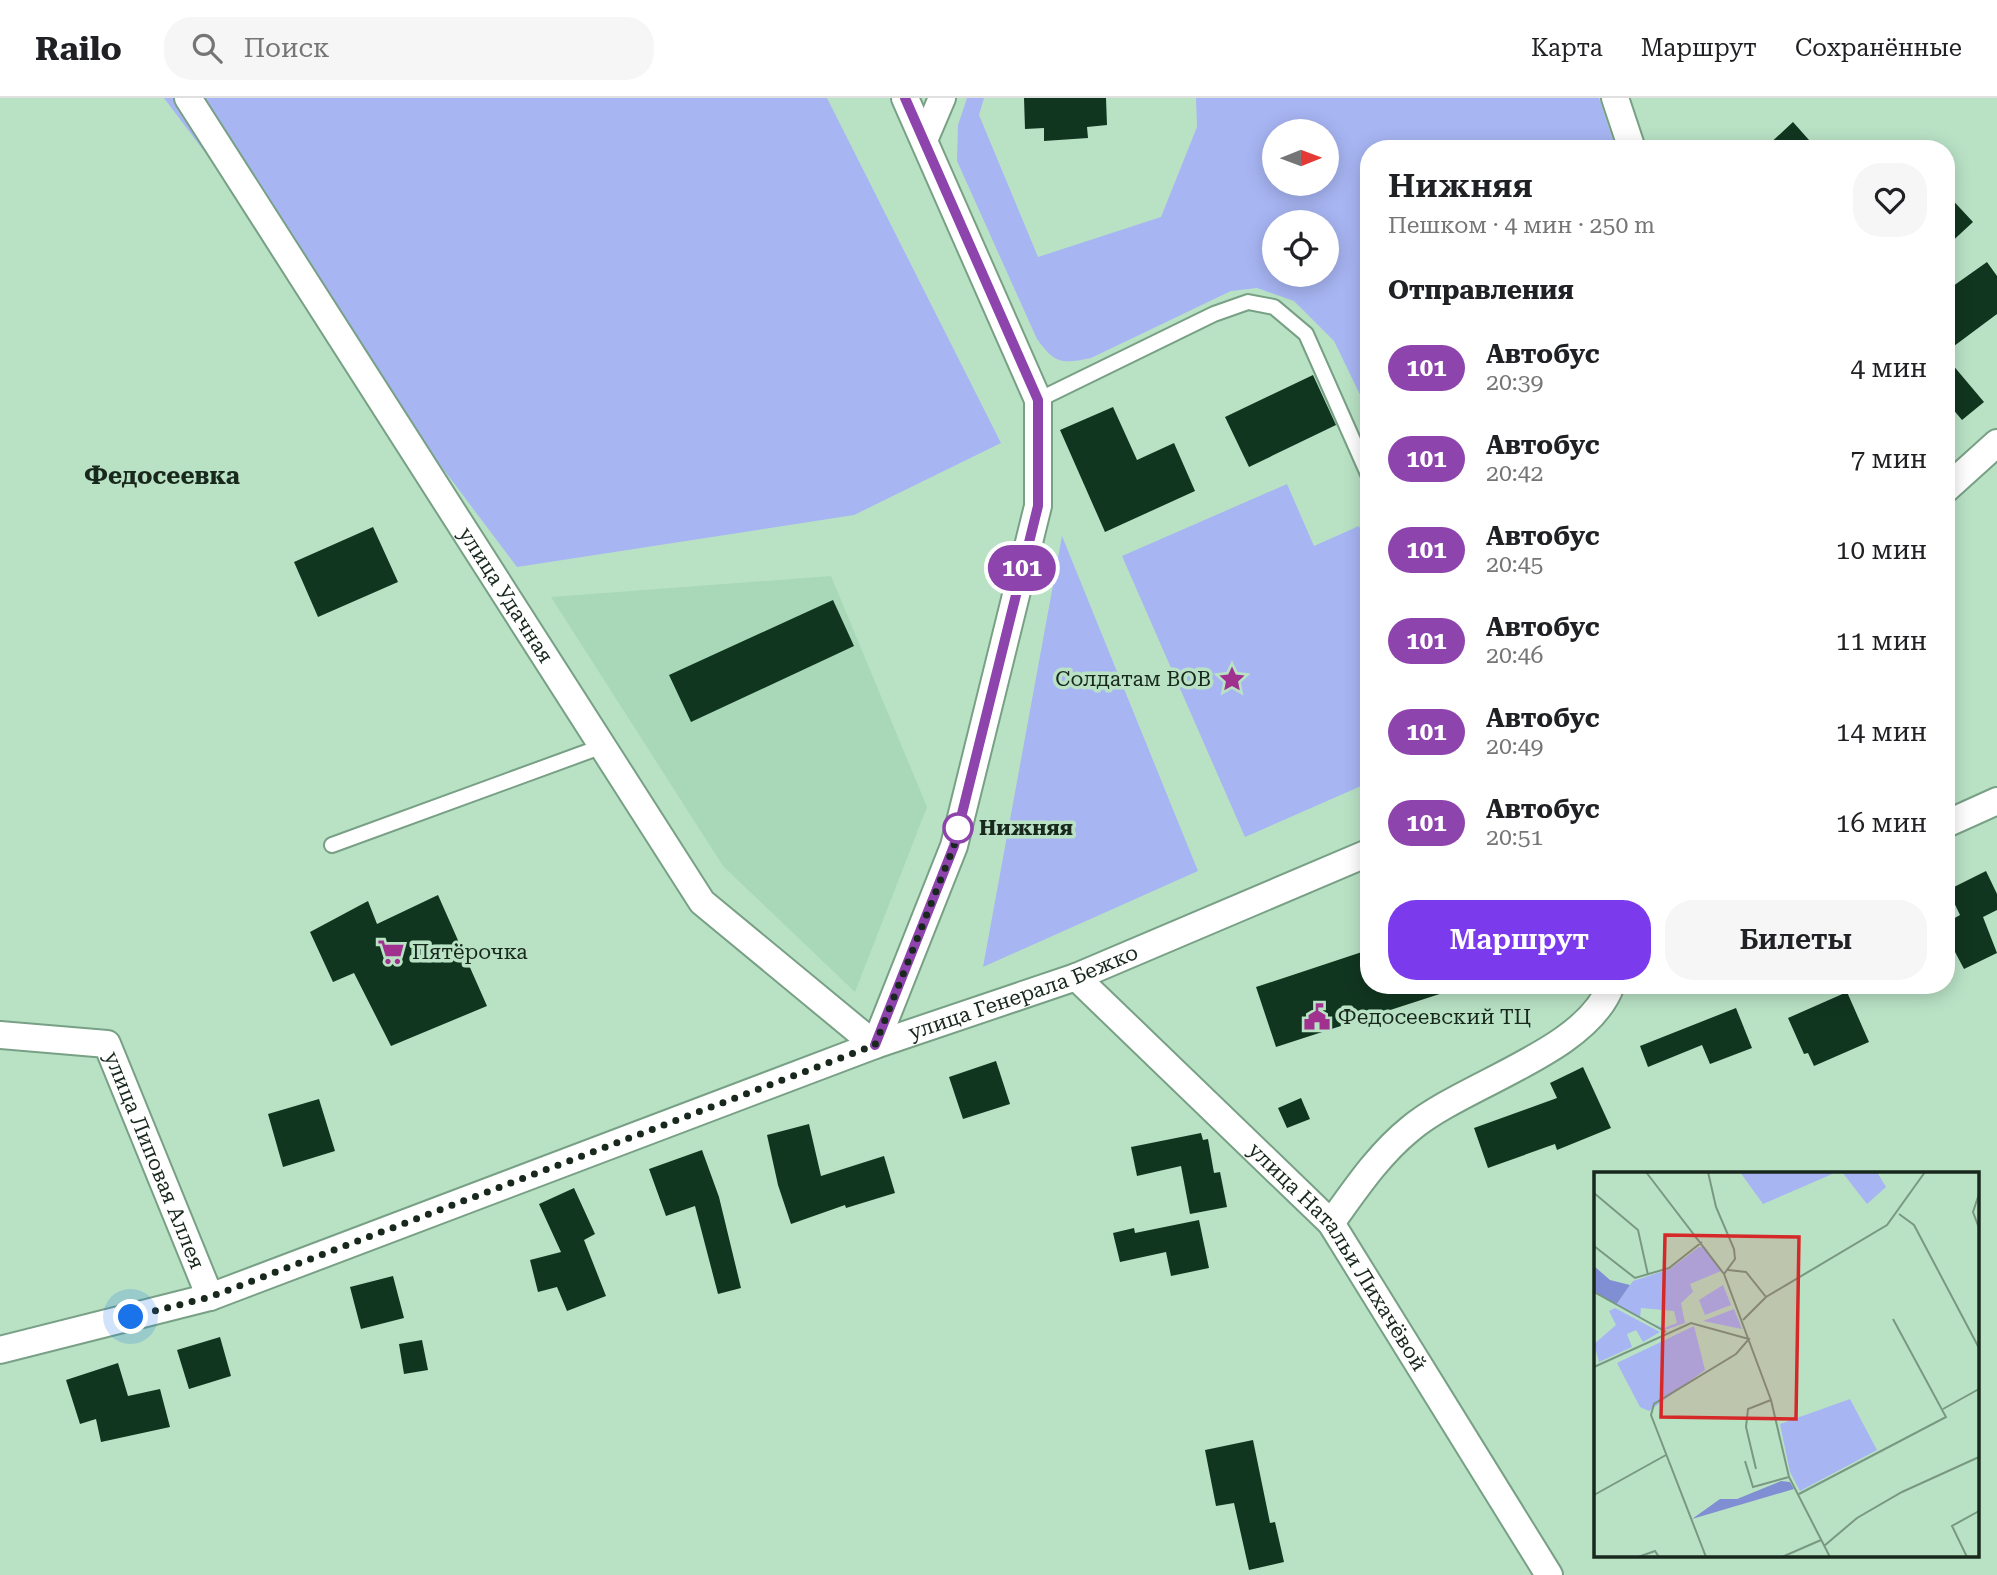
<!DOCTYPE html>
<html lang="ru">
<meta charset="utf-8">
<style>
body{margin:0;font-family:"Roboto Serif",serif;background:#f6f6f6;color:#202124;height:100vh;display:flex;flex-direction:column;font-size:26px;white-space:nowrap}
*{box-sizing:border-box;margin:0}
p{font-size:23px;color:#757577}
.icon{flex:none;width:38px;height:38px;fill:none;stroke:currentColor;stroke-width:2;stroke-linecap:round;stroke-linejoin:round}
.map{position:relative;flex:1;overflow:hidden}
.sheet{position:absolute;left:1360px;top:42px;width:595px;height:854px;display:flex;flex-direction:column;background:#fff;border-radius:28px;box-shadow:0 4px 18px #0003}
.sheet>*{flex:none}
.badge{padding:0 14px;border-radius:23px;font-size:24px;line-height:46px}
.needle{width:46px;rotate:89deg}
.buttons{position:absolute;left:1262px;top:21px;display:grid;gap:14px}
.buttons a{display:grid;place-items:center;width:77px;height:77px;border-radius:50%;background:#fff;box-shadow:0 4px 18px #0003;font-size:35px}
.you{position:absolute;width:35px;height:35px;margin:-18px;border:5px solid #fff;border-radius:50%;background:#1a73e8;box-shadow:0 0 0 10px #1a73e833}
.map>.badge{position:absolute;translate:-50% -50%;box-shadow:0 0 0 4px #fff}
h2{padding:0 28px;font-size:26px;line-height:63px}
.round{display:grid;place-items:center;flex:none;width:74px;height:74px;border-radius:28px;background:#f6f6f6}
.summary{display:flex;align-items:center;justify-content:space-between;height:119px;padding:0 28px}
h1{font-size:33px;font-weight:600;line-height:52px}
.cta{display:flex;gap:14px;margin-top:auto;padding:14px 28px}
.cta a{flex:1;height:80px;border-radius:28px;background:#7c3aed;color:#fff;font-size:28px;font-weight:600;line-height:80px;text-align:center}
.cta a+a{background:#f6f6f6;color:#202124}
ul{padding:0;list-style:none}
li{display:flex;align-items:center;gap:21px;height:91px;padding:0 28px}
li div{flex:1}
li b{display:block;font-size:26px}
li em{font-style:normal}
li .badge{min-width:77px;font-weight:700;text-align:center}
header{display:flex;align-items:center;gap:42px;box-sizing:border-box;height:98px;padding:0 35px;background:#fff;border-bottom:2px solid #e0e0e0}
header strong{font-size:33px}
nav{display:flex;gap:38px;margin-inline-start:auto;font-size:24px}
.search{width:490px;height:63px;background:#f6f6f6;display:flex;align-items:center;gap:18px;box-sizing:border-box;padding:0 24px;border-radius:28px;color:#757577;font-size:26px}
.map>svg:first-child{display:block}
</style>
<header>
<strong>Railo</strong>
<div class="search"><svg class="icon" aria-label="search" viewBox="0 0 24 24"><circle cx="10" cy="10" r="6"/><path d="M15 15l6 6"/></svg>Поиск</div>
<nav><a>Карта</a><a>Маршрут</a><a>Сохранённые</a></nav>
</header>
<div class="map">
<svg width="1997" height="1477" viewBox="0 0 1997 1477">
<rect width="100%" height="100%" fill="#b9e2c5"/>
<path fill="#a8d8b7" d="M831,478l96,231 -72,185 -132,-126 -172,-269z"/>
<path fill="#a7b5f3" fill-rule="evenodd" d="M164,0h663l174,345 -147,72 -337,52z
M967,0h17l-5,17 59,142 123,-40 36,-90 -1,-29h403l17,51h-248v262l-34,-70 -40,-40 -37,-13 -26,3 -140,67c-29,6 -36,6 -54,-19l-80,-178 1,-36zM1274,33h52v53h-52zM1274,124h52v53h-52z
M1287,386l27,62 45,-20 9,23v234l-123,54 -123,-281z
M1062,438l136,335 -215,96z"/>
<path fill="#113620" d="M1024,0h82l1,27 -20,2 1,11 -44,3v-13l-19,1z
M1793,24l24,27h-53z
M1946,95l27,29 -27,25z
M1987,164l10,14v38l-51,38v-61z
M1946,259l38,45 -22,18 -16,-19z
M1313,277l23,50 -87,42 -24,-50z
M1113,309l24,53 37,-17 21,48 -90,41 -45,-102z
M373,429l25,55 -80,35 -24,-55z
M833,502l21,46 -163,76 -22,-47z
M1986,773l11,23v16l-14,7 14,36 -33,16 -18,-34v-12l14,-8 -12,-25z
M438,797l49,111 -96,40 -37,-73 -21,9 -23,-50 58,-31 9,23z
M1368,852v35h83l1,5 -176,57 -20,-60z
M1847,894l22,50 -55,24 -6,-13 -4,1 -16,-36z
M1736,910l16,40 -42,16 -8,-19 -54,22 -8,-21z
M996,963l14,43 -47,15 -14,-42z
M1583,969l28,61 -54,22 -2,-6 -67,24 -14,-40 83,-30 -7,-15z
M1301,1000l9,21 -23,9 -9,-20z
M319,1001l16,52 -52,16 -15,-53z
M809,1026l12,52 63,-20 11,37 -49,15 -1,-3 -54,19 -13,-39 -11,-50z
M1201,1035l2,7 5,-1 6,34 6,-1 7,35 -37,7 -9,-48 -44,10 -6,-29z
M702,1052l17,47 22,91 -23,6 -23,-88 -29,10 -17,-47z
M574,1090l21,46 -11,6 22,56 -39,15 -10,-24 -19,5 -8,-32 31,-8 -22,-48z
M1199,1122l10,48 -38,8 -5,-24 -46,10 -7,-29 21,-5 1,5z
M393,1178l11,42 -43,11 -11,-42z
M220,1239l11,39 -42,13 -12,-39z
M422,1242l6,30 -24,4 -5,-30z
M118,1265l10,33 32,-7 10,38 -69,15 -5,-23 -16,5 -14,-44z
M1253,1342l17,83 5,-1 9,40 -35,8 -15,-67 -18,3 -11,-56z"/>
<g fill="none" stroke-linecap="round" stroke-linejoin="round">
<g stroke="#78a085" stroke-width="18">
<path id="service" d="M1038,302l176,-86 34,-12 26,5 32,27 62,140
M332,747l271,-99"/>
</g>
<g stroke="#78a085" stroke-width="30">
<g id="minor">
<path id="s1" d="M188,0l514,804 173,143 79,-199 84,-340v-106l-133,-302"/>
<path d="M1615,0l17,51"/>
<path d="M925,40l17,-40"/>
<path d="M1946,391l51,-46"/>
<path d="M1946,726l51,-23"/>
<path id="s2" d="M1076,879l255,246 218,352"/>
<path id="s3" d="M0,937l107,9 103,253"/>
<path d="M1331,1125c24,-33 47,-68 79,-94 55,-46 177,-77 201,-144"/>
<path id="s4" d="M0,1252l210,-53 665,-252 201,-68 292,-124"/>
</g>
</g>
<use href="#service" stroke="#fff" stroke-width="14"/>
<use href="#minor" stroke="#fff" stroke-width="26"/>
</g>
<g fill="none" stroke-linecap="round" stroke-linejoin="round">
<g stroke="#fff" stroke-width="16">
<path id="line" d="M875,947l79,-199 84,-340v-106l-133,-302"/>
</g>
<use href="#line" stroke="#8e44ad" stroke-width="10"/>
<path stroke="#18281d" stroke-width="7" stroke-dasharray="0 12.6" d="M131,1219l79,-20 665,-252 79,-199 6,-27 -2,9"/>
</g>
<defs>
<g id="sight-bare" transform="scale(2.1)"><path d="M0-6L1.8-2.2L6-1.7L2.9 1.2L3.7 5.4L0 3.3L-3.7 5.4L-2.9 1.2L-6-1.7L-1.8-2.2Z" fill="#a0318f" stroke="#b9e2c5" stroke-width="2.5" paint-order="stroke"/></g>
<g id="supermarket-bare" transform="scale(2.1)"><path d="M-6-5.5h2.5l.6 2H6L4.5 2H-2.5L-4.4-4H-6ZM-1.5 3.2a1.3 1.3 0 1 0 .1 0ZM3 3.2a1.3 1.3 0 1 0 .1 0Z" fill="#a0318f" stroke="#b9e2c5" stroke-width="2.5" paint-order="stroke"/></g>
<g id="civic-bare" transform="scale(2.1)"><path d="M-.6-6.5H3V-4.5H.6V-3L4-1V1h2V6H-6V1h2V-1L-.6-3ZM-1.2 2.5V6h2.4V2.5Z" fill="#a0318f" stroke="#b9e2c5" stroke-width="2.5" paint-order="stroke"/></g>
</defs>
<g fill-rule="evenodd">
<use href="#sight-bare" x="1232" y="581"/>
<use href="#supermarket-bare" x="391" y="854"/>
<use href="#civic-bare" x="1317" y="919"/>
</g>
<circle fill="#fff" stroke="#8e44ad" stroke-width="3.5" cx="958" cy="730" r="14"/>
<g text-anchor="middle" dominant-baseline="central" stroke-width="7" stroke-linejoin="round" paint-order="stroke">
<g font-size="21" fill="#18281d" stroke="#b9e2c5">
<text stroke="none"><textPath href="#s1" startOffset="590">улица Удачная</textPath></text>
<text stroke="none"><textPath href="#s4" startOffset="1085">улица Генерала Бежко</textPath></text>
<text stroke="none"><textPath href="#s3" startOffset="233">улица Липовая Аллея</textPath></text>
<text stroke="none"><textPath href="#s2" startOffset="385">улица Натальи Лихачёвой</textPath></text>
</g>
<g font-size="21" fill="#18281d" stroke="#b9e2c5" text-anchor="start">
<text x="1211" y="581" text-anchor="end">Солдатам ВОВ</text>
<text x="412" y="854">Пятёрочка</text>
<text x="1338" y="919">Федосеевский ТЦ</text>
</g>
<g font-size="21" font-weight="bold" fill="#18281d" stroke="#b9e2c5" text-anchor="start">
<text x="979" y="730">Нижняя</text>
</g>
<g font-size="24" font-weight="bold" fill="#18281d" stroke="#b9e2c5">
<text x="162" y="378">Федосеевка</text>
</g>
</g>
<g transform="translate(1594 1074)">
<rect width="385" height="385" fill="#b9e2c5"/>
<path d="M146,0h97l-74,32zM248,0h35l9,15 -19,17zM105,75h6l16,24 -31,13 3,8 -12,11 4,20 -20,7 -16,-8 15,6 13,-5 -3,-12 -33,-3 -1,10 -24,-13 17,-24 37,-12zM129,113l8,20 -26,10 -6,-15zM21,136l45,24 -17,10 -7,-12 -9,4 5,13 -33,15 -5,-18 22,-19 -7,-14zM140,137l8,20 -39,-8zM100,154l11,44 -56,41 -9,-4 -23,-44zM256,227l27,51 -77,41 -10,-19 -10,-48z" fill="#a7b5f3"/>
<path d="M0,94l16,14 20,5 -14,20 -22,-14zM187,309l9,1 4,7 -102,30 28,-20h17z" fill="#808ed3"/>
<path fill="none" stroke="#799882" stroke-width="2" d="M52,0l78,102 47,126 18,77 41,80M114,0l8,35 18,42 1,10 -11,15M0,21l44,37 10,45M385,22l-6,18 6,16M305,42l15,11 65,123M0,74l41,32 34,-10 33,-26M134,98l18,2 20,25M0,120l72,40M149,148l23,-23 121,-72 38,-53M0,195l97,-44 58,16 -13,15 -82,50 -3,11 55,142M349,237l36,-20M151,289l8,26 36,-10M162,297l-10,-42 2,-18 23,-9M205,322l147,-77 -53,-98M0,323l72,-40M230,374l33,-28 45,-26 77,-35M44,385l17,-6 4,6M188,385l39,-17M373,385l-15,-31 27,-15"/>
<path fill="#d62828" fill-opacity="0.15" stroke="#d62828" stroke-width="3.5" d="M71,63l134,2 -3,182 -135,-2z"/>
<rect width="385" height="385" fill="none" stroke="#18281d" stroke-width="3.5"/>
</g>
</svg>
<div class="buttons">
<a><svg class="needle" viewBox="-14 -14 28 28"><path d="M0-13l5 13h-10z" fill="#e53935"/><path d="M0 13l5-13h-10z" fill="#757577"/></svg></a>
<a><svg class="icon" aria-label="locate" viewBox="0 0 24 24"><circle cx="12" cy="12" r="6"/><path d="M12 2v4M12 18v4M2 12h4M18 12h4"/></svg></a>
</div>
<div class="you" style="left:131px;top:1219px"></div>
<b class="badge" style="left:1022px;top:470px;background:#8e44ad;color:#fff">101</b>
<section class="sheet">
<div class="summary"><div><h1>Нижняя</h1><p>Пешком · 4 мин · 250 m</p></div><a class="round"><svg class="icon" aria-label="heart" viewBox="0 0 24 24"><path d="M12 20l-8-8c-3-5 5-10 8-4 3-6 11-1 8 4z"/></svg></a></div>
<h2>Отправления</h2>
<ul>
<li><span class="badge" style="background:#8e44ad;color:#fff">101</span><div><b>Автобус</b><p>20:39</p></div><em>4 мин</em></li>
<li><span class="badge" style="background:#8e44ad;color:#fff">101</span><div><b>Автобус</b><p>20:42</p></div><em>7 мин</em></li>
<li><span class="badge" style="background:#8e44ad;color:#fff">101</span><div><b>Автобус</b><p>20:45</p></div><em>10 мин</em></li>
<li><span class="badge" style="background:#8e44ad;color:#fff">101</span><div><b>Автобус</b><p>20:46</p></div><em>11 мин</em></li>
<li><span class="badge" style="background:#8e44ad;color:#fff">101</span><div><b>Автобус</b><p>20:49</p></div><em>14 мин</em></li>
<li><span class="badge" style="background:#8e44ad;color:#fff">101</span><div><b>Автобус</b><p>20:51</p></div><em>16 мин</em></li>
</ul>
<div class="cta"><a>Маршрут</a><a>Билеты</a></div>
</section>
</div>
